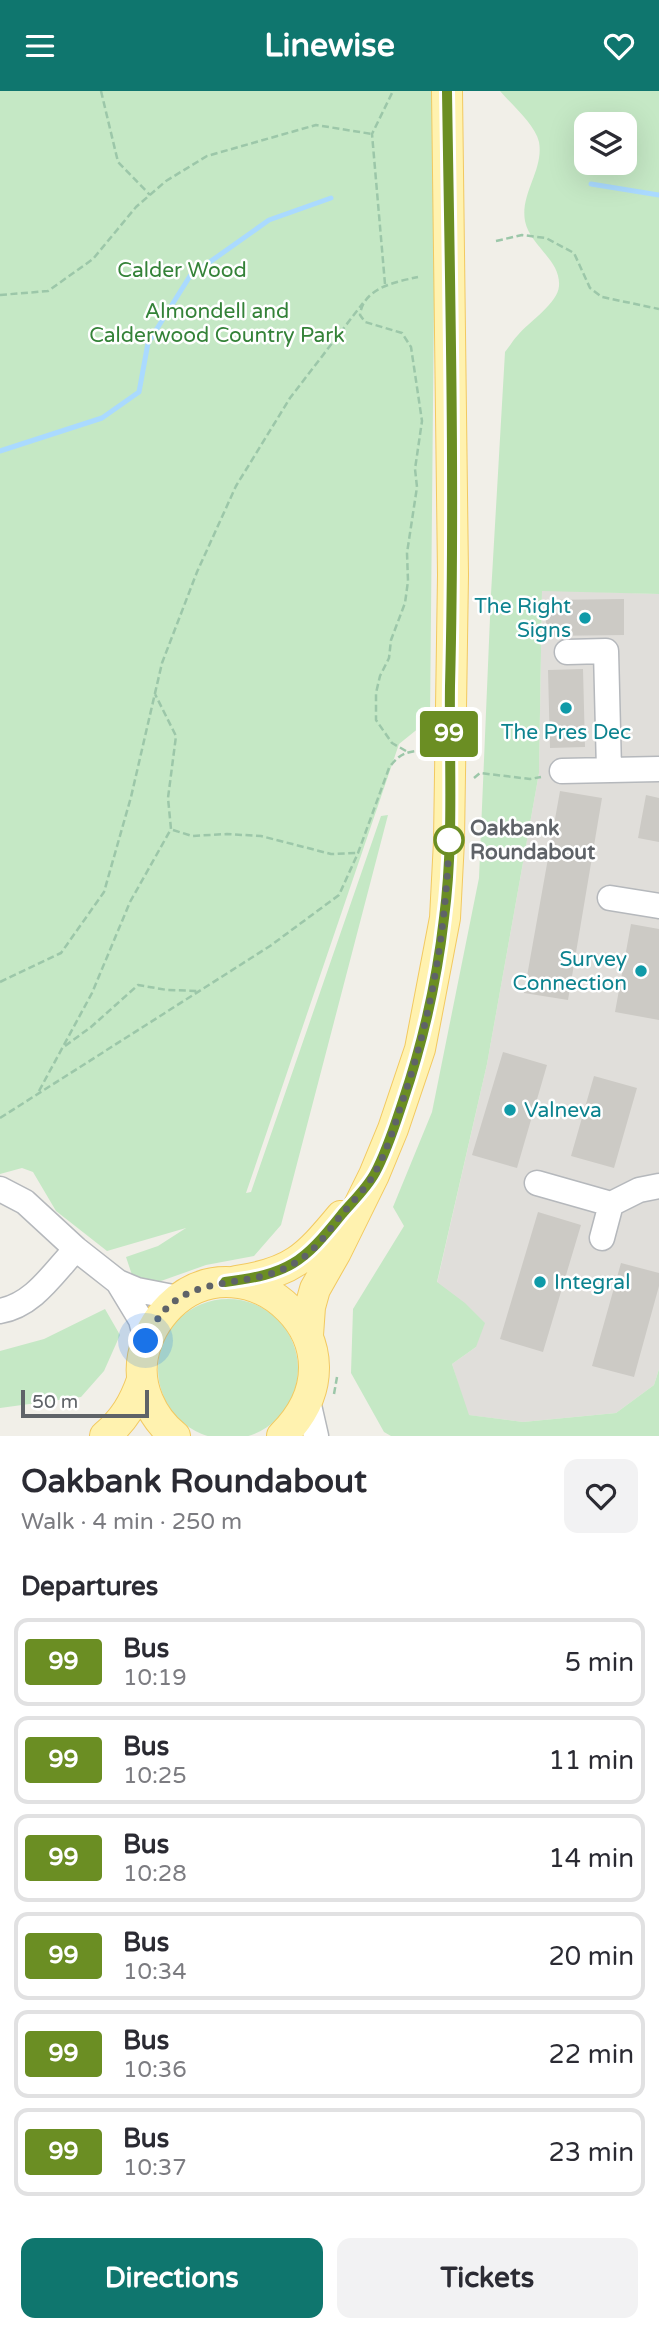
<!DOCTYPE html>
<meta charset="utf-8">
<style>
body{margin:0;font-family:"Varela Round",sans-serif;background:#f2f2f3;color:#2b2b33;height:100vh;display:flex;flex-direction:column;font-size:26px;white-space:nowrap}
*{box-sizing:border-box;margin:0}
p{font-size:23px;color:#7c7c81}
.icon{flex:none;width:38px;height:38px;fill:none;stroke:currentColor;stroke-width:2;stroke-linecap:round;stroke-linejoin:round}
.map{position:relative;height:1345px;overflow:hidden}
.panel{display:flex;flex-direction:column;background:#fff;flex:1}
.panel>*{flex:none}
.badge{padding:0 14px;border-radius:5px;font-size:24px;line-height:46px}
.fabs{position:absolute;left:574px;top:21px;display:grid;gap:14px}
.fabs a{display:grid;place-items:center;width:63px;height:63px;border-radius:14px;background:#fff;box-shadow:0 7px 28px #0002;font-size:35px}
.scale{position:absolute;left:21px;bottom:18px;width:128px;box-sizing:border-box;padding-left:7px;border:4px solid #5f6368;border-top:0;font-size:19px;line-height:24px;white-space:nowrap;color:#5f6368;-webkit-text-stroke:5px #fff;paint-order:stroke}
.you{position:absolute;width:35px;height:35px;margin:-18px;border:5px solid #fff;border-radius:50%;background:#1a73e8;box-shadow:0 0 0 10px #1a73e833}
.map>.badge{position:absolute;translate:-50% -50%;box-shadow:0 0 0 4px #fff}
h2{padding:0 21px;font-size:26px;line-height:63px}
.round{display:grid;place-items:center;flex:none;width:74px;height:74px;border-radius:14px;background:#f2f2f3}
.summary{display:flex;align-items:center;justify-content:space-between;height:119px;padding:0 21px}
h1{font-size:33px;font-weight:700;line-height:52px}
.primary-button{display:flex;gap:14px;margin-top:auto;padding:14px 21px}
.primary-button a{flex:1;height:80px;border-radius:14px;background:#0f766e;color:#fff;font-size:28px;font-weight:700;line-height:80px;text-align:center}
.primary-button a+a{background:#f2f2f3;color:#2b2b33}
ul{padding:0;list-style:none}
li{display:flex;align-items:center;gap:21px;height:88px;margin:0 14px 10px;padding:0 7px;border:4px solid #e1e1e2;border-radius:14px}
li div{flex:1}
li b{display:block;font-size:26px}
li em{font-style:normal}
li .badge{min-width:77px;font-weight:700;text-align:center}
header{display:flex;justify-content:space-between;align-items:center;height:91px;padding:0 21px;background:#0f766e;color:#fff;font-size:32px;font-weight:700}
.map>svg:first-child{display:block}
</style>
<header><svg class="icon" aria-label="menu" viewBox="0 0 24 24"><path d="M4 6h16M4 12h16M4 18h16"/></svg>Linewise<svg class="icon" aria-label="heart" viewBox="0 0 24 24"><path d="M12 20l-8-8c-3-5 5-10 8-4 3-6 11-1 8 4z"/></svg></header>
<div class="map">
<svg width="659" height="1345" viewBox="0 0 659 1345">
<rect width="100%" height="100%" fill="#f1efe8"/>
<path fill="#e0deda" d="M542,499l117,4v775l-5,16 -38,28 -93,9 -55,-7 -16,-51 24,-17 -39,-64 50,-219 52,-291z"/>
<path fill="#c5e8c5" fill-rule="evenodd" d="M0,0h436l-6,628 -31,25 -153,449 5,-1 130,-376 7,-1 -107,410 -27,31 -48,9 -45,16h-27l-8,-24 32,-11 28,-18 -79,23 -51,-40 -23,-39 -11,-4 -22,6z
M500,0h159v503l-117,-3 -3,182 -52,291 -50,218 28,21 20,20 -9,24 -24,17 17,51 54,7 93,-9 38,-28 5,-16v67h-268l-7,-4 -33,-59 2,-64 51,-83 -11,-19 39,-95 47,-234 12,-284 14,-242c5,-6 8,-12 13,-17 11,-13 40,-32 41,-49 2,-26 -29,-40 -34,-65 -5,-28 19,-51 14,-79 -4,-18 -27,-37 -39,-51zM586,33h39v39h-39z
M158 1278a70 70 0 1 1 140 0a70 70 0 1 1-140 0Z
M105,1218l15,26 -16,36 -23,26 -81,11v-57l44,-12z"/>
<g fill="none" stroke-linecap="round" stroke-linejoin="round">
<path stroke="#aadaff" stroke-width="5" d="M591,93l68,11
M0,360l102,-33 37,-26 9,-49 42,-67 79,-56 62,-22"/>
</g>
<path fill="#cccac5" d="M624,508v36l-78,1v-36z
M583,578l2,78 -35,1 -2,-78z
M560,700l42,7 -34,202 -44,-7z
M646,704l13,3v44l-21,-4z
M631,833l28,5v91l-44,-8z
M503,961l44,13 -30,103 -45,-13z
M594,985l43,12 -23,80 -43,-12z
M538,1121l43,13 -38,127 -43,-13z
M621,1172l38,10v13l-25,91 -42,-11z"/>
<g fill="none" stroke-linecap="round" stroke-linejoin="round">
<g stroke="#b5b8bc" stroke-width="27">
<path id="minor" d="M567,561l39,-1 3,119
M562,680l97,-2
M610,807l49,8
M537,1092l74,21
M0,1098l25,13 51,47 42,33 23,38 5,20
M602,1147l9,-34 28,-14 20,-4
M118,1191l19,8 41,8
M0,1220c34,-6 53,-38 76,-62
M308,1310l8,35"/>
</g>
<g stroke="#f2c960" stroke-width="32">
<path id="major" d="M236,1190c56,-8 70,-23 105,-65
M308,1244l2,-28 5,-18 21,-37 38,-77 19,-46 27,-80 25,-131 4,-77 4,-266 -6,-484
M105,1345c19,-16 29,-33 37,-56
M175,1345c-23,-18 -38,-50 -32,-80 4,-20 13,-36 27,-50 76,-74 204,39 112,130"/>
</g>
<path stroke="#9cc7a9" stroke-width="2.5" stroke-dasharray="7 3.5" stroke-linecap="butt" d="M101,0l17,71 32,33
M496,150l26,-6 24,3 28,15 16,35 12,9 57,12
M385,193l-13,-150 21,-43
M0,204l48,-4 45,-32 43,-52 30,-26 41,-25 109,-31 56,9
M406,660l-14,-8 -16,-23v-27l4,-17 9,-18 2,-18 14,-37 3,-22 -1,-28 10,-66 -2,-18 7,-48 -11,-74 -9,-14 -37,-11 -5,-7c3,-27 35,-33 58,-38
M474,687l6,-5 50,6 11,-2
M173,739l19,6 35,-2 34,2 70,18 27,-1
M0,891l61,-29 43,-61 27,-95 31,-134 35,-91 39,-86 54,-88 73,-95
M65,955l26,-19 47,-42 29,5 33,1
M39,1000l53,-98 38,-91 41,-73 -3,-31 8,-62 -21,-42
M0,1027l270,-172 69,-51 19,-42 31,-85c11,-16 20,-17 39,-18
M334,1303l3,-17"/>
<use href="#minor" stroke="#fff" stroke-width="24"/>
<use href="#major" stroke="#fff2af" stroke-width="30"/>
</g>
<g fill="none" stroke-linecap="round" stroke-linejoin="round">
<g stroke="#fff" stroke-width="16">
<path id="line" d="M225,1191c64,-8 78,-19 117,-68 11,-13 25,-26 33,-41 12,-22 20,-48 28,-72 20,-59 34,-121 41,-183 10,-76 5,-155 6,-232 5,-198 0,-397 -3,-595"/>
</g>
<use href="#line" stroke="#6b8e23" stroke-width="10"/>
<path stroke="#5f6368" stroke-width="7" stroke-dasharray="0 12.6" d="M146,1250c4,-8 8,-17 13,-24 33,-45 91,-27 134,-53 19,-10 32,-28 45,-45 11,-14 27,-29 36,-45 12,-21 20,-46 27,-69 30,-85 45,-175 48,-265"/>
</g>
<g fill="#0f9aa8" stroke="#fff" stroke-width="2.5">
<circle cx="585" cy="527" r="7"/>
<circle cx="566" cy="617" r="7"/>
<circle cx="641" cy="880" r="7"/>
<circle cx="510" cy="1019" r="7"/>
<circle cx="540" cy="1191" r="7"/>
</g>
<circle fill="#fff" stroke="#6b8e23" stroke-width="3.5" cx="449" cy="749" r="14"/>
<g text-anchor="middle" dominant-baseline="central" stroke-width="5" stroke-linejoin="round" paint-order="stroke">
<g font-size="21" fill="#348238" stroke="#fff">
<text x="182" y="179">Calder Wood</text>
<text x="217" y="220">Almondell and<tspan x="217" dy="24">Calderwood Country Park</tspan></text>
</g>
<g font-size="21" fill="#0d838f" stroke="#fff" text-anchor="end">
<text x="571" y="515">The Right<tspan x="571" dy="24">Signs</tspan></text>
<text x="566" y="641" text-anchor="middle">The Pres Dec</text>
<text x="627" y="868">Survey<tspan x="627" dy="24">Connection</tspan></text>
<text x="524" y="1019" text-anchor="start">Valneva</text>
<text x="554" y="1191" text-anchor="start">Integral</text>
</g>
<g font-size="21" font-weight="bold" fill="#5f6368" stroke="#fff" text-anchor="start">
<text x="470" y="737">Oakbank<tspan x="470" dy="24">Roundabout</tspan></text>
</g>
</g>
</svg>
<div class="fabs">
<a><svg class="icon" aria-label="layers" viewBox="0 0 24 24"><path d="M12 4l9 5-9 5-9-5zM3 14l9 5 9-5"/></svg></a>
</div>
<div class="scale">50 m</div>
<div class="you" style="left:146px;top:1250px"></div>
<b class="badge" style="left:449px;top:643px;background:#6b8e23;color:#fff">99</b>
</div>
<section class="panel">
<div class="summary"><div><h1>Oakbank Roundabout</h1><p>Walk · 4 min · 250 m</p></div><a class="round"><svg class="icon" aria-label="heart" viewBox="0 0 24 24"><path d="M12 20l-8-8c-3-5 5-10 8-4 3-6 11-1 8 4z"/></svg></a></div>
<h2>Departures</h2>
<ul>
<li><span class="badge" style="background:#6b8e23;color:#fff">99</span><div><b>Bus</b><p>10:19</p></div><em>5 min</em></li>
<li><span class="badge" style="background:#6b8e23;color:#fff">99</span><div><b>Bus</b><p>10:25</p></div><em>11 min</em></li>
<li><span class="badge" style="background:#6b8e23;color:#fff">99</span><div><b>Bus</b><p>10:28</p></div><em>14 min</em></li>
<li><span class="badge" style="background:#6b8e23;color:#fff">99</span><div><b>Bus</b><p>10:34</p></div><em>20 min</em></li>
<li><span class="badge" style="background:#6b8e23;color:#fff">99</span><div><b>Bus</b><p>10:36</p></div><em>22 min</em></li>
<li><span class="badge" style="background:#6b8e23;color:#fff">99</span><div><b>Bus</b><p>10:37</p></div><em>23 min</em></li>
</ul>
<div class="primary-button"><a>Directions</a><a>Tickets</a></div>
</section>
